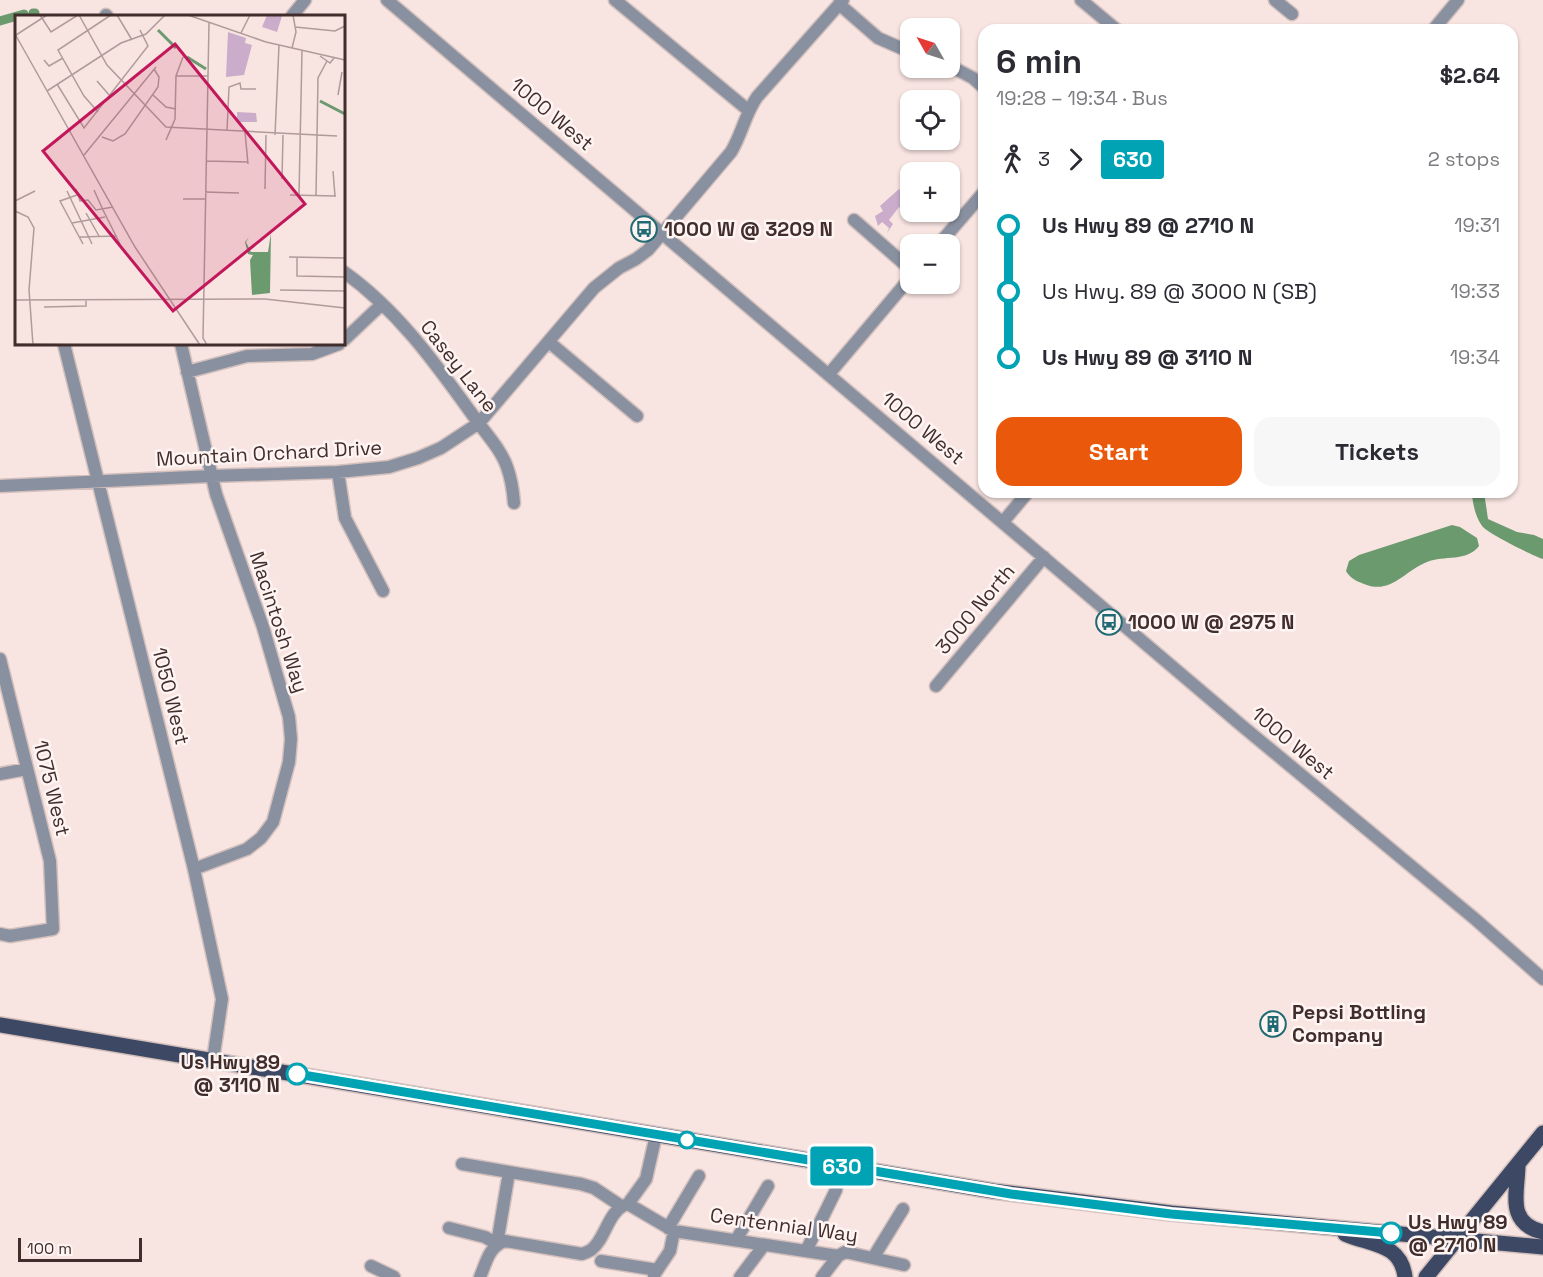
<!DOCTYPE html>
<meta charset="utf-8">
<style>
body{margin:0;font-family:"Space Grotesk",sans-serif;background:#f7f7f7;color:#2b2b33;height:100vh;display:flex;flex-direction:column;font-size:22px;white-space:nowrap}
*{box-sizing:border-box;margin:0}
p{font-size:20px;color:#7c7c81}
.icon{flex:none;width:33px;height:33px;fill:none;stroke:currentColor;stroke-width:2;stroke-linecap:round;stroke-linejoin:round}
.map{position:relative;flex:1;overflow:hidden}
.side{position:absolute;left:978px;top:24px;width:540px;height:474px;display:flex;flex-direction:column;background:#fff;border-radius:18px;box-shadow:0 2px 4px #0004}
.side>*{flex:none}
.badge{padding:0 12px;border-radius:4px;font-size:21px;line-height:39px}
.needle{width:39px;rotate:309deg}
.tools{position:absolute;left:900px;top:18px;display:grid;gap:12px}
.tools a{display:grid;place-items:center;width:60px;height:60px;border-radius:12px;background:#fff;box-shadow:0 2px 4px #0004;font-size:30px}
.scale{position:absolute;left:18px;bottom:15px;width:124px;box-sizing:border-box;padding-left:6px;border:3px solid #412e2c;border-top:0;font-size:16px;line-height:21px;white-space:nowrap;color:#412e2c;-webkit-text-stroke:4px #fef4f2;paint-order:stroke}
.map>.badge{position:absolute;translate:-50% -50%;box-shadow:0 0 0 3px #fff}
.legs{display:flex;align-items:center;gap:9px;height:66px;padding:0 18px;font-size:20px}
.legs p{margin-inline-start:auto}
.head{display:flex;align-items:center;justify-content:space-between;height:102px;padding:0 18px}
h1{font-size:33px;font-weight:600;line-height:45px}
.cta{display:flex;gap:12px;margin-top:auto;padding:12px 18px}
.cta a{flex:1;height:69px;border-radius:18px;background:#ea580c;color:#fff;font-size:24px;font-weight:600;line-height:69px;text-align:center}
.cta a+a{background:#f7f7f7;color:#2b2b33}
ul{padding:0 18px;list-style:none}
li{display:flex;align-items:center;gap:21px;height:66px;font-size:22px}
li i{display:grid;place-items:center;width:9px;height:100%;margin:0 8px;background:currentColor}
li i::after{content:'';width:15px;height:15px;margin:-8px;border:4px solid;border-radius:50%;background:#fff}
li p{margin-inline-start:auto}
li:first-child i{background:linear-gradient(#0000 50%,currentColor 0)}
li:last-child i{background:linear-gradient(currentColor 50%,#0000 0)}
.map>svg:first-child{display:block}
</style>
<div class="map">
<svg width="1543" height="1277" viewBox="0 0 1543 1277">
<rect width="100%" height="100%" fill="#f8e4e1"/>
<path fill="#cbadcb" d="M899,189l11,10v7l-6,5 -5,-4 -10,13 4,4 -6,9 2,-5 -7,-6 -4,4 -3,-10 8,-5 -3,-5z"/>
<path fill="#6b9a6e" d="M1472,492h12l4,27 29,13 17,3 9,4v20c-10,-3 -53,-25 -59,-31 -8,-8 -12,-26 -12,-36z
M1452,525l8,2 17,11 2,8c-12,16 -35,9 -52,16 -23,9 -36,33 -63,22 -8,-3 -14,-6 -18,-13l3,-10 10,-6z"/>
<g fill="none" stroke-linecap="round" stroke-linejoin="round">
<path stroke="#6b9a6e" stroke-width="9" d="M33,13h2
M0,21l24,-7"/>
<g stroke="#d3c0bd" stroke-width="15">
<path id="minor" d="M387,0l854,725 234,194 68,60
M615,0l133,110
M1081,0l36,30
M1275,0l17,14
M839,4l39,34 32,14
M106,15l1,1
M292,16l13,-16
M1433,30l25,-30
M950,66l23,12 11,10
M854,220l56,49
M939,244l45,-52
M344,272c55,39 94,95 133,149 11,15 24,29 30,46 4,11 6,23 7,36
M344,340l38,-36
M549,342l88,74
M64,344l130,525 28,130 -9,61
M181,344l35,150 47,133 26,90 2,22 -2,23 -16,60 -12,16 -14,11 -53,20
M187,372l60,-16 65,-2 27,-10
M829,374l81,-96
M338,472l7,46 38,73
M0,486l212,-10 126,-4 51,-5 29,-9 23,-10 38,-25 115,-135 25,-20 17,-9 12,-9 83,-98c11,-18 14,-38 26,-55l86,-97
M1003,522l25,-30
M0,659l50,202 3,68 -43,7 -10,-2
M936,686l108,-129
M0,774l27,-5
M462,1164l119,20 13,4 27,18
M628,1204l46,27 164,25 7,-4 59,13
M449,1228l36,9 12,7 12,-72
M668,1228l31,-52
M736,1240l32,-54
M806,1251l30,-61 3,-24
M873,1258l30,-49
M601,1261l56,9
M371,1266l23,11
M654,1275l16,-24 4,-20
M480,1277c6,-14 9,-31 25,-36l77,13c3,-1 6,-2 9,-4 15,-11 17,-41 37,-46l18,-25 10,-44
M740,1277l24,-32
M822,1277l16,-21"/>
</g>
<g stroke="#d3c0bd" stroke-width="18">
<path id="major" d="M0,1025l993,166 178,22 372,34
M1518,1164c0,28 -13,59 25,68
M1345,1234c26,11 56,9 60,43
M1426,1277l117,-144"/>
</g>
<use href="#minor" stroke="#8991a1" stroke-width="12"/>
<use href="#major" stroke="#3d4964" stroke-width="15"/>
</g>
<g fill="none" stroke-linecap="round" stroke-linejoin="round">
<g stroke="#fff" stroke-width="14">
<path id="line-1" d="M297,1074l714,120 160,20 220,19"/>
</g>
<use href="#line-1" stroke="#00a3b4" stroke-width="9"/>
</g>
<defs>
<g id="bus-ring" transform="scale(1.35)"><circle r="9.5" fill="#fef4f2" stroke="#1f6a73" stroke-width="1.5"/><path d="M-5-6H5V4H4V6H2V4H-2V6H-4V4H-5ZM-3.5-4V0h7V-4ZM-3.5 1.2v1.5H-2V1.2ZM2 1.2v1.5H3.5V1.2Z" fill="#1f6a73"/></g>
<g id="building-ring" transform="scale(1.35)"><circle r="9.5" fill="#fef4f2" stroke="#1f6a73" stroke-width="1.5"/><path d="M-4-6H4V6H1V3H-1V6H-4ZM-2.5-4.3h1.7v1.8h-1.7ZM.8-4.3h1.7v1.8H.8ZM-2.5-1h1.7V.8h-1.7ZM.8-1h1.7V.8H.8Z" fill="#1f6a73"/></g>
</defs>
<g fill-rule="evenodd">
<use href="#bus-ring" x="644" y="229"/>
<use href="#bus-ring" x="1109" y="622"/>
<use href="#building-ring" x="1273" y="1024"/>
</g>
<g fill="#fff" stroke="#00a3b4" stroke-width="3">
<circle cx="297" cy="1074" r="10"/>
<circle cx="687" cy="1140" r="8"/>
<circle cx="1391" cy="1233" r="10"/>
</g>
<g text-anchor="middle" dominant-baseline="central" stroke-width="5" stroke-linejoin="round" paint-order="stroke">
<g font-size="20" fill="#412e2c" stroke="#fef4f2">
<text transform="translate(552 114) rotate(40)">1000 West</text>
<text transform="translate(459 366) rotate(52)">Casey Lane</text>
<text transform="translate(923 428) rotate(40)">1000 West</text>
<text transform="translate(269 453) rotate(-3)">Mountain Orchard Drive</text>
<text transform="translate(975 609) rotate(-50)">3000 North</text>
<text transform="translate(279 622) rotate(72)">Macintosh Way</text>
<text transform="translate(171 696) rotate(76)">1050 West</text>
<text transform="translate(1293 743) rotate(40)">1000 West</text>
<text transform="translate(52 788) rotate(76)">1075 West</text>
<text transform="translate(784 1225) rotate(8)">Centennial Way</text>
</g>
<g font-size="20" font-weight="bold" fill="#412e2c" stroke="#fef4f2" text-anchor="start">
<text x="664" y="229">1000 W @ 3209 N</text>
<text x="1128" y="622">1000 W @ 2975 N</text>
<text x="1292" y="1012">Pepsi Bottling<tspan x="1292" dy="23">Company</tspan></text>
</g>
<g font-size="20" font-weight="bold" fill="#412e2c" stroke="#fef4f2" text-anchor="end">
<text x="280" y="1062">Us Hwy 89<tspan x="280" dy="23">@ 3110 N</tspan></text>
<text x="1408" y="1222" text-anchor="start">Us Hwy 89<tspan x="1408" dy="23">@ 2710 N</tspan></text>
</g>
</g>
<g transform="translate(15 15)">
<rect width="330" height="330" fill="#f8e4e1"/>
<path d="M252,0l15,1 -5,16 -15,-5zM213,17l18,6 -1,5 7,2 -8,30 -18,2zM222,97l19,1 1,9h-20z" fill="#cbadcb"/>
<path d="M256,218l-1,60 -18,2 -2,-35 3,-5 -5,-1 -3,-12 4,-5 -3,5 5,10h17z" fill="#6b9a6e"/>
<path fill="none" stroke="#6b9a6e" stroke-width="3" d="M143,15l18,18M172,42l19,12M305,86l25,13"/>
<path fill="none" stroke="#af9b99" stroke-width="1.5" d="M25,0l11,17 27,-17M64,0l28,50 59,62 171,9M102,0l15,25M173,0l78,27 79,18M280,12l40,4 10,-5M226,18l9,-18M0,19l120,213 65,98M1,20l31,-20M277,33l4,-16 -3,-17M305,41l10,7 4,-5M29,45l5,6 14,-8M161,61h32M82,66l13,15M42,69l27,44 64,-82 -8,-16M32,76l74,-48 25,-9 19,-19M138,80l13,12 10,2M323,80l4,-23M83,97l-14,-16 -26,-46 53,-35M212,116l2,-44 11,-4 1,6h15M230,117l3,32M260,120l4,-90M87,122l11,4 12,-7 33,-47 1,-10 -5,-8M151,125l9,-21 1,-43 7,-19M69,140l72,-88M191,146l42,1M318,156l2,25M267,164l1,-44M61,174l4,12 8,-1 8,10 17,-3M250,174l1,-54M79,175l9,20M52,176l25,53M190,177l34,1M62,180l-17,6 23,43M275,180l46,1M284,180l3,-144M301,181l2,-118 9,-17M168,184h22M0,186l20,-10M88,195l17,34M0,196l13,6 6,11 -5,62 4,55M71,198l13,23M57,208l33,-6M64,222l37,-1M274,242l56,1M282,242v19l48,1M265,275l65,1M0,285l250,-1 80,9M29,292l42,-1v-7M0,329l91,1M192,330l-4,-7 6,-315"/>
<path fill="#c2185b" fill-opacity="0.15" stroke="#c2185b" stroke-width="3" d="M160,29l130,160 -132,107 -130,-160z"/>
<rect width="330" height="330" fill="none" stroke="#412e2c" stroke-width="3"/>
</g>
</svg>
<div class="tools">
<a><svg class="needle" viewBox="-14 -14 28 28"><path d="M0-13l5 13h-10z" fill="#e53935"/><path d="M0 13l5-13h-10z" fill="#7c7c81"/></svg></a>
<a><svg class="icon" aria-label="locate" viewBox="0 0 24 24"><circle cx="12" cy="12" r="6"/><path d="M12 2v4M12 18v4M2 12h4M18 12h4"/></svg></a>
<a>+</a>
<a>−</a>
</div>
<div class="scale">100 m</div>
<b class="badge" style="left:842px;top:1166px;background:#00a3b4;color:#fff">630</b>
<section class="side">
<div class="head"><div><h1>6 min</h1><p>19:28 – 19:34 · Bus</p></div><b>$2.64</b></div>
<div class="legs"><svg class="icon" aria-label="walk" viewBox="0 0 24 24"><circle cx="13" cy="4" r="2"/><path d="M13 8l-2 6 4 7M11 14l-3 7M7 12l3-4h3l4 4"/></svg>3<svg class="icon" aria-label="forward" viewBox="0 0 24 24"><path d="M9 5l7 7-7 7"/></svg><b class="badge" style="background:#00a3b4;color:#fff">630</b><p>2 stops</p></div>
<ul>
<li><i style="color:#00a3b4"></i><b>Us Hwy 89 @ 2710 N</b><p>19:31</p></li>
<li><i style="color:#00a3b4"></i><span>Us Hwy. 89 @ 3000 N (SB)</span><p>19:33</p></li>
<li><i style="color:#00a3b4"></i><b>Us Hwy 89 @ 3110 N</b><p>19:34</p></li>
</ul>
<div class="cta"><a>Start</a><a>Tickets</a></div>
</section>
</div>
